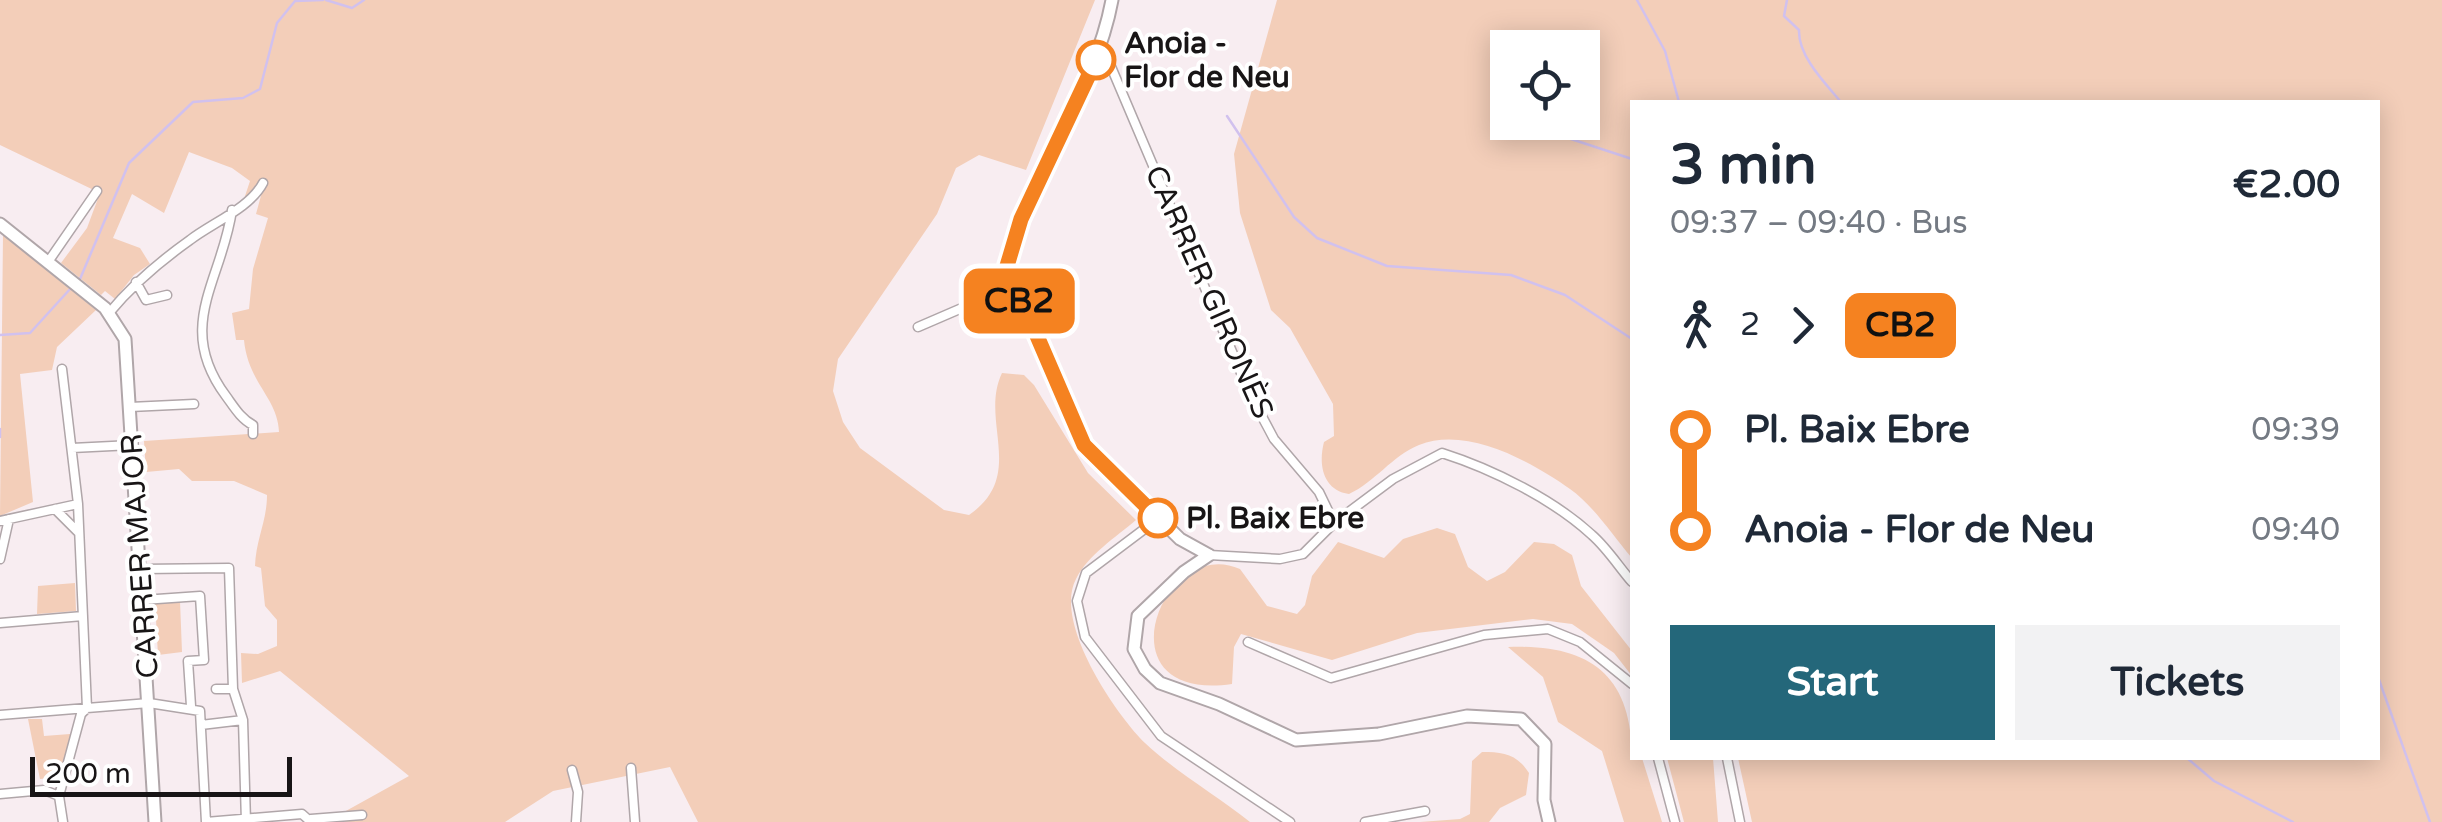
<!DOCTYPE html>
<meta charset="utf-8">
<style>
body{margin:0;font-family:"Varela Round",sans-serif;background:#f2f2f3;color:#1f2937;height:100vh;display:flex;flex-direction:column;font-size:38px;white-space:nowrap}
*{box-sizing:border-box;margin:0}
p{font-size:32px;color:#747a83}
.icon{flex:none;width:55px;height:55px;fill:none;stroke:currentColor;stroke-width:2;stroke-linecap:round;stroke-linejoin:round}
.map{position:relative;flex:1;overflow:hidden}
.sheet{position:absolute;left:1630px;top:100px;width:750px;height:660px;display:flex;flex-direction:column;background:#fff;border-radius:0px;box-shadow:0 5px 25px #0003}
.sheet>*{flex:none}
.badge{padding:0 20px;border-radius:15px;font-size:35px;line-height:65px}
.buttons{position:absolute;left:1490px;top:30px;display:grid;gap:20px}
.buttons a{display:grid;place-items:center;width:110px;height:110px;border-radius:0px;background:#fff;box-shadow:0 5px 25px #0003;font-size:50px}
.scale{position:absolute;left:30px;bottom:25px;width:262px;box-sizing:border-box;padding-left:10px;border:5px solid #181516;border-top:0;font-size:28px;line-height:35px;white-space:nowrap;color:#181516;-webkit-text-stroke:8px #fff;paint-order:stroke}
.map>.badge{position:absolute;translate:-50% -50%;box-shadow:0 0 0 5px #fff}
.legs{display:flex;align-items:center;gap:15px;height:110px;padding:0 40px;font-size:32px}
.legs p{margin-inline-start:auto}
.head{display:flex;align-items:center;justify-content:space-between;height:170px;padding:0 40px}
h1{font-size:55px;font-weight:700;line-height:75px}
.cta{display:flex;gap:20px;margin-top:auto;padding:20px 40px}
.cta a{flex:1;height:115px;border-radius:0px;background:#24677a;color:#fff;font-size:40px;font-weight:700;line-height:115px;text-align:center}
.cta a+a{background:#f2f2f3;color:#1f2937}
ul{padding:0 40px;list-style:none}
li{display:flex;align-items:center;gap:35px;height:100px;font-size:38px}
li i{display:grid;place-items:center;width:15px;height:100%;margin:0 12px;background:currentColor}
li i::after{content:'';width:25px;height:25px;margin:-12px;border:8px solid;border-radius:50%;background:#fff}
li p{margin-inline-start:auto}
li:first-child i{background:linear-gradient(#0000 50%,currentColor 0)}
li:last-child i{background:linear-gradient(currentColor 50%,#0000 0)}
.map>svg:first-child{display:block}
</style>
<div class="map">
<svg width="2442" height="822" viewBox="0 0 2442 822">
<rect width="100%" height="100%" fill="#f8edf1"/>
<path fill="#f3ceb9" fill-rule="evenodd" d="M0,0h1095l-69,170 -47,-15 -23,13 -19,46 -99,145 -5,32 10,31 17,26 84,62 25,5c58,-40 10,-94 33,-142l22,2 10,10 54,88 48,47c-20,17 -48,35 -60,59 -23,43 39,134 69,164 31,29 71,52 105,79h-552l-28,-55 -117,24 -48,31h-179l83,-46 -129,-105 -38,12 -1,-30 17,1 19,-8v-26l-12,-14 -4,-38 -6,-2c1,-27 12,-45 12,-71l-33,-14h-42l-13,-12 -33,3 -2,-31 135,-9c-1,-34 -31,-49 -35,-92h-8l-4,-27 17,-4 4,-40 15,-51 -12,-4 6,-22 -18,7 6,-18 -18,-13 -43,-16 -25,61 -32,-19 -19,44 27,10 10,16 -16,11 -19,24 -10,-8 -4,4 -40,-32 26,-35 13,-35 -100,-48z
M1277,0h1165v822h-690l-14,-64h640v-656h-746v456c-19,-22 -38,-52 -62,-69 -40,-28 -103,-63 -151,-44 -27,11 -44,37 -70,49 -26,-4 -31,-29 -25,-52l10,-6 -1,-32 -43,-76 -19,-18 -31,-97 -6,-59zM1508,48h74v74h-74z
M3,235l93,75 -39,37 -5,23 -32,4 13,128 -33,14z
M1437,528l18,6 13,33 19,14 18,-9 29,-30 20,2 18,11 9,31 51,65v25l-18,-23 -42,-29 -39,-5 -116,14 -85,27 -91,-26 -7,13 -2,37c-135,19 -70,-150 8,-115l27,37 30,8 8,-9 7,-29 26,-34 46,16 19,-19z
M75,583l1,28 -39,3 1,-28z
M180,601l2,51 -24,3 -3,-53z
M1508,647c81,-3 124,27 124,111h10l20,64h-38l-22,-71 -44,-29 -15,-45z
M28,719h14l2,17 26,-2 3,7 -12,36 -21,2z
M1482,752c21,0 35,2 47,21l-3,22 -26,13 -11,14h-69l40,-3 10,-5 2,-53z
M1667,758h46l5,64h-34z"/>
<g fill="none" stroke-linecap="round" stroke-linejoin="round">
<path stroke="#d1c1ee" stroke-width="2.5" d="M326,0l26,8 12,-8
M1637,0l28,51 14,51
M1787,0l-3,16 15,14c-1,26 26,53 42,72
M1227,116l67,101 23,21 70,28 124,9 54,20 67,44
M1519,122l113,37
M80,279l49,-116 64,-61 50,-4 17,-9 17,-66 18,-22 28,-1
M0,335l30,-2 41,-45
M0,429v8
M2378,677l52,145
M2187,758l27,23 79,41"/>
<g stroke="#b0a6a9" stroke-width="11">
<path id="street" d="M1100,52l9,10 141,332 24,45 45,53 15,31
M232,210c-10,71 -58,116 -6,186 8,11 15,23 27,29v9
M48,262l49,-71
M136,282l10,18 21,-5
M109,313c24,-29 50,-51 81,-73 22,-17 60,-32 73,-57
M918,327l95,-41
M130,407l64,-3
M72,448l60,-3
M55,509l24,24
M1159,518l-73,55 -9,28 8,36 76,99 129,86
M0,521l78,-17
M1209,555l71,4 23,-5 31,-31 59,-44 49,-26c50,16 111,46 150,82 15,13 27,32 40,47
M0,559l9,-40
M142,569l87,-1 4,121 10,31 3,102
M143,600l57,-4 4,64 -16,1 3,45
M0,623l83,-7
M1248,642l83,36 153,-43 64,-6 32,13 52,42
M216,689h17
M0,715l149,-12 51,8 6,111
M201,725l42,-5
M1658,758l17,64
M1727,758l13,64
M631,768l4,54
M572,770l6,22 -2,30
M0,794l44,-4 15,6
M59,796l22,-82 6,-6 -9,-204 -16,-135
M59,796l4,26
M311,819l51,-4
M206,822l96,-8 9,8
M1365,822l60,-11"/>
</g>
<g stroke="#b0a6a9" stroke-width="15">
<path id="secondary" d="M1112,0c-13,71 -54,133 -83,200 -9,21 -21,42 -22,65l77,180 96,94 29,16
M0,224l105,84 20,31 30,483
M1209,555l-25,17 -46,44 -4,33 11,20 15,14 59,21 77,36 83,-6 88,-18 54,3 24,25 -1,56 5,22"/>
</g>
<use href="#street" stroke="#fff" stroke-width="8"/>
<use href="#secondary" stroke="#fff" stroke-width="11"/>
</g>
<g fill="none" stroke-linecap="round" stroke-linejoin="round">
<g stroke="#fff" stroke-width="22">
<path id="line-1" d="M1096,60l-75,159 -14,47 77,179 74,73"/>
</g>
<use href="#line-1" stroke="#f58220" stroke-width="15"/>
</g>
<g fill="#fff" stroke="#f58220" stroke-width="5">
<circle cx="1096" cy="60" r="18"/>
<circle cx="1158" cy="518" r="18"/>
</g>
<g text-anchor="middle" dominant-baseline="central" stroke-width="8" stroke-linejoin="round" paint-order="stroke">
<g font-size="30" font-weight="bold" fill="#181516" stroke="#fff" text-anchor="start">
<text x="1124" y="43">Anoia -<tspan x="1124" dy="34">Flor de Neu</tspan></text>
<text x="1186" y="518">Pl. Baix Ebre</text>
</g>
<g font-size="30" fill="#181516" stroke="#fff">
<text transform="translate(1209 292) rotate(66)">CARRER GIRONÈS</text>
<text transform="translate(140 556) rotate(-94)">CARRER MAJOR</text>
</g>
</g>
</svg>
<div class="buttons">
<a><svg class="icon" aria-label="locate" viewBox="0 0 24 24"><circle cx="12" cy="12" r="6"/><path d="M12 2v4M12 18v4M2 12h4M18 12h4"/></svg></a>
</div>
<div class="scale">200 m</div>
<b class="badge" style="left:1019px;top:301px;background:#f58220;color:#111">CB2</b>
<section class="sheet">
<div class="head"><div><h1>3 min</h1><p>09:37 – 09:40 · Bus</p></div><b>€2.00</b></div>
<div class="legs"><svg class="icon" aria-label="walk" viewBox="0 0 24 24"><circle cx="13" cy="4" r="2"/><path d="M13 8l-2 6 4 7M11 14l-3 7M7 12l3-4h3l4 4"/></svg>2<svg class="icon" aria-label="forward" viewBox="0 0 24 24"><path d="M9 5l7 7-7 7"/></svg><b class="badge" style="background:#f58220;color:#111">CB2</b></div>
<ul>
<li><i style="color:#f58220"></i><b>Pl. Baix Ebre</b><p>09:39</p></li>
<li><i style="color:#f58220"></i><b>Anoia - Flor de Neu</b><p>09:40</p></li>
</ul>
<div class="cta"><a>Start</a><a>Tickets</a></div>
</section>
</div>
